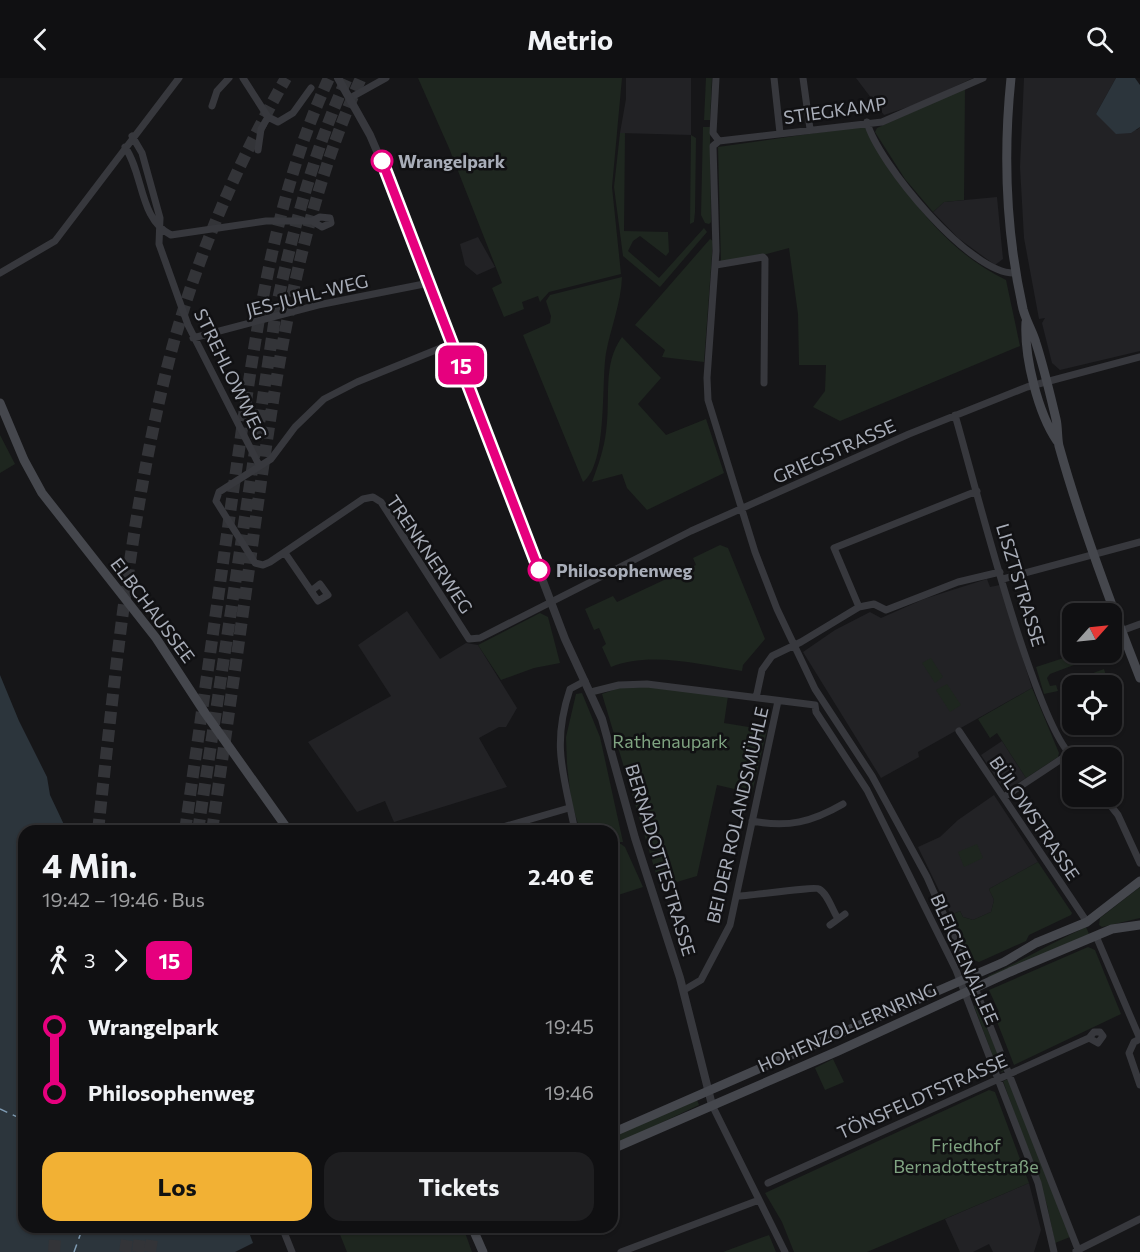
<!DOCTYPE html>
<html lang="de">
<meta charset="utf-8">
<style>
body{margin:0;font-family:Commissioner,sans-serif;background:#1e1e20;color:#f1f3f6;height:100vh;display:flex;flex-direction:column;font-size:22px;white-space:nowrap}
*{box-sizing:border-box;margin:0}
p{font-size:20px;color:#9c9d9f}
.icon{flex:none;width:33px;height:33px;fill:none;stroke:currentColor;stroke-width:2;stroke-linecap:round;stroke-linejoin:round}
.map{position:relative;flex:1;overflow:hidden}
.details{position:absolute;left:18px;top:747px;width:600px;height:408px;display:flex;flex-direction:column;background:#101012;border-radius:18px;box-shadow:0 2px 4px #0004,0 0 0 2px #303032}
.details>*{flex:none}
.badge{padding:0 12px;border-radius:9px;font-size:21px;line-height:39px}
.needle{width:39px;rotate:63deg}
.fabs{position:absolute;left:1062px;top:525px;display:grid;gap:12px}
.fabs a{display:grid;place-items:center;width:60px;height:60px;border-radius:12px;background:#101012;box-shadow:0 2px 4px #0004,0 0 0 2px #303032;font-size:30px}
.map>.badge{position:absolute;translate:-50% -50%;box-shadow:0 0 0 3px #fff}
.legs{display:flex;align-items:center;gap:9px;height:66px;padding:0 24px;font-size:20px}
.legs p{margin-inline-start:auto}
.summary{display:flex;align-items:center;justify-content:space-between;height:102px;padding:0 24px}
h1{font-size:33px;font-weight:700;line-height:45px}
.primary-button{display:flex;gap:12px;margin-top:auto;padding:12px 24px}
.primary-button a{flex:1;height:69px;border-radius:18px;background:#f2b134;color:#111;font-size:24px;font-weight:700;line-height:69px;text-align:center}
.primary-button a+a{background:#1e1e20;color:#f1f3f6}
ul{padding:0 24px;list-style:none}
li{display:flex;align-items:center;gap:21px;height:66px;font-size:22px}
li i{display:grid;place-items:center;width:9px;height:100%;margin:0 8px;background:currentColor}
li i::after{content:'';width:15px;height:15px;margin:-8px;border:4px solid;border-radius:50%;background:#101012}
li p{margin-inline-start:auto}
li:first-child i{background:linear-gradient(#0000 50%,currentColor 0)}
li:last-child i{background:linear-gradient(currentColor 50%,#0000 0)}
header{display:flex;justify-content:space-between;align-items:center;height:78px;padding:0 24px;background:#101012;font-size:27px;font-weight:700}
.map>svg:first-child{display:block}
</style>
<header><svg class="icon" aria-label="back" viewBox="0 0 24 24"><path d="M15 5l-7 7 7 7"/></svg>Metrio<svg class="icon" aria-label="search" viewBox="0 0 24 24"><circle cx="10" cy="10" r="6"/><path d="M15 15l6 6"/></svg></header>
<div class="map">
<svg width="1140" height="1174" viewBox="0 0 1140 1174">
<rect width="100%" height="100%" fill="#161618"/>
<path fill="#222225" d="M626,0h65v57l-71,-2 6,-34z
M856,0h117l-53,25 -36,12z
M1024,0h92l-20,36 41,16 3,-3v224l-80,19 -8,-7 -10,-40 3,-5 -6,1 -15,-81 -4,-71z
M997,119l6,62 -8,6 -37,-27 -25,-26 11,-10z
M478,159l17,30 -18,8 -12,-10 -5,-21z
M987,501l3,8 10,-2 32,103 -114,64 1,5 -38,21 -78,-126 32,-22 35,-18 11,6 43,-19z
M407,533l33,48 26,-16 12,2 39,63 -11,19h-7l-20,11 28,49 -113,35 -9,-21 -28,11 -49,-70 83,-46 -33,-51z
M1002,663l24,37 -21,13 -24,-36z
M994,717l44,67 -49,27 5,11 -3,12 -18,8 -10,-3 -3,-6 -9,4 -33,-68 22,-10 18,-17z
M1029,1105l12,47 -7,22h-41l-4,-8 -16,8h-13l-15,-33z"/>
<path fill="#1e261f" d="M418,0h204l-10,109 9,87 -72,18 -9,10 -2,-6 -16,6 2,7 -20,8 -12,-29 10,-5 -53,-135z
M706,0h6l-2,42h-6z
M965,10l-1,112 -20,2 -11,10 -28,-33 -30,-47 2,-4z
M864,48c37,61 76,122 142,154l14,66 -180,75 -27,-14 12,-16 1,-26h-27l-1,-51 -9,-66 -53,14 -15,1 -3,-116z
M703,49h7l1,95 -2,2 -4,-1 -4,-8z
M620,55h5l-1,98 44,1 1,20 -3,4 -26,-20 -7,5 -5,10 31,27 45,-50 3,4 -47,55 -37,-31 -9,-69z
M691,57l5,3 -1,74 -1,10 -4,2z
M710,161l3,2 -9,121 -42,-5 3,-7 -30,-25z
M622,199c-1,26 -11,50 -16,76 -5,30 2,111 -23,129l-60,-147 27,-12 1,-7 -5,-15 4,-6z
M622,259l39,41 -23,26 28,31 40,-16 18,54 -77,37 -20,-22 -5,-14 -30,8c6,-16 12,-33 14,-50 5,-33 -4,-68 16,-95z
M0,357l15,29 -15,9z
M720,467l8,3 37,91 -22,26 -1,6c-41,-6 -92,-20 -131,-4l-9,-20 4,-3 -7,-16 -5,2 -9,-21 28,-13 4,6 79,-37 -3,-7z
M540,535l8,4 12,46 -26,5 -33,12 -23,-35z
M1112,566l5,15 -7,3 -3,-8h-4l-53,20 -3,4 3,8 6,-1 2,6 -14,3 -8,-27 43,-14 33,-1z
M931,580l12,19 -8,6 -13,-20z
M1104,591l4,13 -10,3 -26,1v9l-6,3 -5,-13z
M947,606l14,21 -11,7 -14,-22z
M650,609l78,9 -4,27 43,7 -15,63 -35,-8 -20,91 -37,11 -58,-193 17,-6z
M1032,610l27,65 -1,4 -32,21 -29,-45 -7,5 -12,-19z
M582,615l18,44 23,105h-11v-11h-32l-9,-31 -4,-36 -1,-27 10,-43z
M621,766l4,3 18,40 -31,10v-52z
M977,766l6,14 -19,9 -6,-15z
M1038,784l34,51 -1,2 -42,20 -3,6 -47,21 -8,-3 -20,-44 9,-4 3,6 10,3 18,-8 3,-12 -5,-11z
M1140,809v31l-38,9 -3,-2 1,-7z
M1086,849l3,7 -100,44 -1,-2c34,-15 65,-34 98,-49z
M1088,869l7,3 26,64 -107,51 -20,-51 5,-2 -10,-22z
M977,927l28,65 -3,2 -4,-2 -24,-64z
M833,981l11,23 -19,8 -10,-22z
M1008,1001l62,158 -15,6 -8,-38 -44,-124z
M989,1012l6,2 34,91 -162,69h-73l-12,-30 -17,-29z
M697,1022l2,5 -87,41v-9z
M337,1149h126l9,25h-125z
M769,1157l7,17h-53z"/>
<path fill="#2c353c" d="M1116,0h19l5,7v42l-9,6 -15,1 -20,-20z
M0,597l19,46 28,56 3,18 17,36h-43v396h223l6,16 -18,9h-235z"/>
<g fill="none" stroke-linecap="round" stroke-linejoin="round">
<path stroke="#7f9bb3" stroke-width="1.5" stroke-dasharray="8 6" stroke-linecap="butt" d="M0,1031l24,11
M74,1174l9,-25"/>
<path stroke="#333438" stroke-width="12" stroke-dasharray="12 6" stroke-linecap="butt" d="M98,753c17,-154 31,-308 68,-459 25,-102 68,-203 120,-294
M185,753c17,-120 34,-240 51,-360 19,-132 36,-271 93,-393
M198,753l79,-527c17,-78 37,-153 70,-226
M212,753c15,-105 30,-209 44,-314 21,-149 42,-301 105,-439
M54,1174l2,-25
M125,1174l4,-25
M138,1174l3,-25
M150,1174l4,-25"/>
<path stroke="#37383d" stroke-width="7" d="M243,0l25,39 10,5 15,-9 18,-25
M716,0l-3,55 6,8
M774,0l6,55
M803,0l7,51
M983,0l-101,44 -163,19 -6,5 3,105 -9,127 1,22 47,152 22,57 38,80 57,87 55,101 39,88 113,287
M350,20l36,-20
M212,28l5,-15 12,-13
M867,44c10,40 105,155 149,151
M132,58l10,17 18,65 -1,26 29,81 71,140
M125,69c19,28 14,72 46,88l95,-14h46l10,6 9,-4 -1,-5 -10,-1 -8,4
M258,72l3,-21 7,-12
M716,187l47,-8 2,2 -1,124
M0,195l55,-32 124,-163
M193,260l125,-33 111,-22
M453,265l-96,39 -33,17 -29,28 -24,32 -52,33 -3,9 39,62 8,2 7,-3 93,-63 10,-2 8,5 88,137 11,-1 211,-107 218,-97 118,-47 113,-30
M955,337c17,58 81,315 119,343
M285,475l33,48 10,-6 -8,-11 -9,7
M1003,501l137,-37
M859,529l-25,-59 143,-57
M1121,553l19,-7
M591,614l28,-7 28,-1 168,21
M756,620l6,-28 10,-14 29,-14 58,-35 15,-3 12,6 72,-28 42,-10
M815,627l1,7 51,78 89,180 82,213 16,69
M959,653l128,191
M1103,718l15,19 22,48
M1004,719l65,-43
M752,743c36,7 60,1 91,-17
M489,753l80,-23
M575,753c-11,-56 -24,-85 -5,-142l15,-8
M737,818c13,0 78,-10 82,-7 8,4 13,20 18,28
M830,847l15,-11
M1096,858l44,103
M684,912l17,-10 29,-55 48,-224
M1140,961l-6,3 -5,11 11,32
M712,1027l73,147
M768,1105l321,-145 5,-6h6l3,4 -5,7 -9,-5
M282,1149l10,25
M1076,1173l64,-32
M621,1174l138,-52"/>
<path stroke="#37383d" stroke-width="8" d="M338,0l32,57 30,70 165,434 37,80 33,119 45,140 32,127"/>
<path stroke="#45474d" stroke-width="9" d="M1011,0c-8,77 -5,155 12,231 3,12 10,23 13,34 8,25 14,51 20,76 2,8 1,18 3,27 22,79 51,156 81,232
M1026,244c-2,35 12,91 31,119
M0,325l24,57 18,33 114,145 49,75 84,118
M612,1055l392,-171 32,-19 51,-21 53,-41
M612,1071l226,-98 172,-79 102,-43 28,-4
M472,1149l11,25"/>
</g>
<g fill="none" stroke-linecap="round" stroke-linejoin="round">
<g stroke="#fff" stroke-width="14">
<path id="line-1" d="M382,83l157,409"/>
</g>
<use href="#line-1" stroke="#e6007e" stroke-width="9"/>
</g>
<g fill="#fff" stroke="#e6007e" stroke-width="3">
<circle cx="382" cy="83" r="10"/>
<circle cx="539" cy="492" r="10"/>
</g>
<g text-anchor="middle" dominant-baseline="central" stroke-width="5" stroke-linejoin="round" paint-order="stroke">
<g font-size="18" fill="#a8adb8" stroke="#111113">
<text transform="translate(835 32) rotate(-8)">STIEGKAMP</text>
<text transform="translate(307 217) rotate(-14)">JES-JUHL-WEG</text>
<text transform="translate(231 296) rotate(64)">STREHLOWWEG</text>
<text transform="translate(834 373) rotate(-24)">GRIEGSTRASSE</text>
<text transform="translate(430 476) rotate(56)">TRENKNERWEG</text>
<text transform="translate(1021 507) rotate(73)">LISZTSTRASSE</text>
<text transform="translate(153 532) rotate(53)">ELBCHAUSSEE</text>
<text transform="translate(737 737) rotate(-77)">BEI DER ROLANDSMÜHLE</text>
<text transform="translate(1035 740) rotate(56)">BÜLOWSTRASSE</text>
<text transform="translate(661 782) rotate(73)">BERNADOTTESTRASSE</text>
<text transform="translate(965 881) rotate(66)">BLEICKENALLEE</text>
<text transform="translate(847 949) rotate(-24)">HOHENZOLLERNRING</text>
<text transform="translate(922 1018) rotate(-24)">TÖNSFELDTSTRASSE</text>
</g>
<g font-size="18" font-weight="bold" fill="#a8adb8" stroke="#111113" text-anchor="start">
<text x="398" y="83">Wrangelpark</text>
<text x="556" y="492">Philosophenweg</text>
</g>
<g font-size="18" fill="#7fa381" stroke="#111113">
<text x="670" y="663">Rathenaupark</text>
<text x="966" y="1067">Friedhof<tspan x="966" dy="21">Bernadottestraße</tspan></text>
</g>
</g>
</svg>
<div class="fabs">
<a><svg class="needle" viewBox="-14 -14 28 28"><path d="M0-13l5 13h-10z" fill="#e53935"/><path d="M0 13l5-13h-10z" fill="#9c9d9f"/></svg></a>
<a><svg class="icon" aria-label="locate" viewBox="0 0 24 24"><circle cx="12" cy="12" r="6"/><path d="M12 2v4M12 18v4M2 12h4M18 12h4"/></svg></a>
<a><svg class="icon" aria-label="layers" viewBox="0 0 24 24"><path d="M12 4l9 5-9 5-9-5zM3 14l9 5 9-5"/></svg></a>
</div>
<b class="badge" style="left:461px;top:287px;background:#e6007e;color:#fff">15</b>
<section class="details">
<div class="summary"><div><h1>4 Min.</h1><p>19:42 – 19:46 · Bus</p></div><b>2.40 €</b></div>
<div class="legs"><svg class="icon" aria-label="walk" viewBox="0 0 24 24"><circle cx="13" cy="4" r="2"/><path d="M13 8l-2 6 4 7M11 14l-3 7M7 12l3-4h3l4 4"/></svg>3<svg class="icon" aria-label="forward" viewBox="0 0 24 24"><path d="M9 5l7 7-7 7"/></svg><b class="badge" style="background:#e6007e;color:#fff">15</b></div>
<ul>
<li><i style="color:#e6007e"></i><b>Wrangelpark</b><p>19:45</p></li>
<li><i style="color:#e6007e"></i><b>Philosophenweg</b><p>19:46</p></li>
</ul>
<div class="primary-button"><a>Los</a><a>Tickets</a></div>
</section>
</div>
